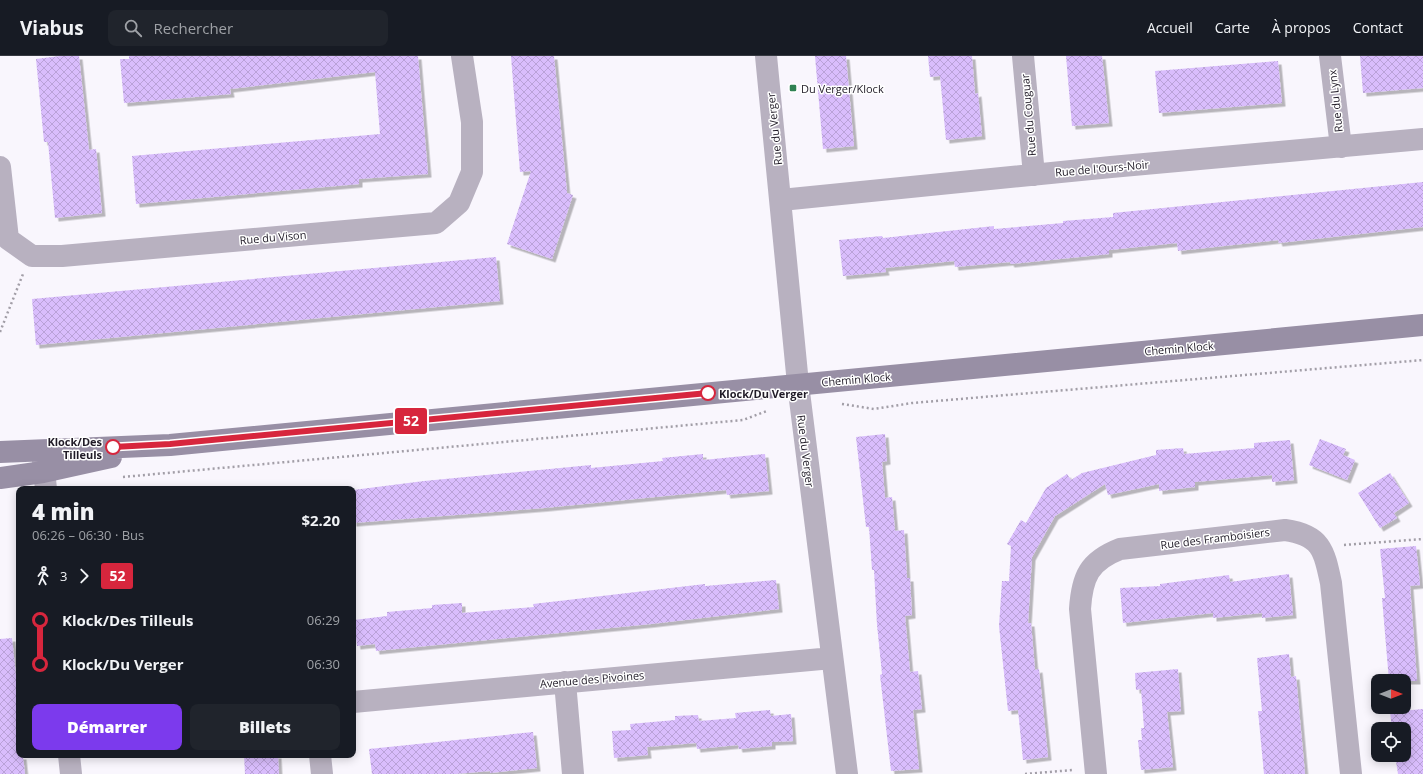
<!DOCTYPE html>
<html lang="fr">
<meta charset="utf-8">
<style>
body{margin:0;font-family:"Open Sans",sans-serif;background:#20242c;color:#f1f3f6;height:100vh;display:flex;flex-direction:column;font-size:15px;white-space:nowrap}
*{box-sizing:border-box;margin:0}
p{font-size:13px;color:#9ea1a6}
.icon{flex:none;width:22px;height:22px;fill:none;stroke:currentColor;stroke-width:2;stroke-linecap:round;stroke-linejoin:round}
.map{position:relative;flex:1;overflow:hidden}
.panel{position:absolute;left:16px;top:430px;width:340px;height:272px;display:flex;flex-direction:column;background:#171b24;border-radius:8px;box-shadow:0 2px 10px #0003}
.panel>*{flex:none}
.badge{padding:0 8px;border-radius:3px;font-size:14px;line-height:26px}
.needle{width:26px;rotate:90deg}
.tools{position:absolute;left:1371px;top:618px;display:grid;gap:8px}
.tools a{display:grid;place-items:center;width:40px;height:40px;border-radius:8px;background:#171b24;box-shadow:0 2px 10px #0003;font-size:20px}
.map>.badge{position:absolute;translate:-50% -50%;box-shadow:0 0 0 2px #fff}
.legs{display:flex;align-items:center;gap:6px;height:44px;padding:0 16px;font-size:13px}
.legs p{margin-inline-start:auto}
.headline{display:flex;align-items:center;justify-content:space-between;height:68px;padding:0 16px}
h1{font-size:22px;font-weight:800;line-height:30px}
.action{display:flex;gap:8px;margin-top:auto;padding:8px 16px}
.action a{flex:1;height:46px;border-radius:8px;background:#7c3aed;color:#fff;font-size:16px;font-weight:800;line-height:46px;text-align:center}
.action a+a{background:#20242c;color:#f1f3f6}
ul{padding:0 16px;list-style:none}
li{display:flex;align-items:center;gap:14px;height:44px;font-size:15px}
li i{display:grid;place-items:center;width:6px;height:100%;margin:0 5px;background:currentColor}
li i::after{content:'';width:10px;height:10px;margin:-5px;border:3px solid;border-radius:50%;background:#171b24}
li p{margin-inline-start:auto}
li:first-child i{background:linear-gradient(#0000 50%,currentColor 0)}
li:last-child i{background:linear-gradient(currentColor 50%,#0000 0)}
header{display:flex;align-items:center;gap:24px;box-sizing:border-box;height:56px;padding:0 20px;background:#171b24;border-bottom:1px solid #363941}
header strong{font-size:19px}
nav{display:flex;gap:22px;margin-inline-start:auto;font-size:14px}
.search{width:280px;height:36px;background:#20242c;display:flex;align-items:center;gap:10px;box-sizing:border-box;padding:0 14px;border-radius:8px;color:#9ea1a6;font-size:15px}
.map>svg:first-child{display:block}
</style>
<header>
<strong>Viabus</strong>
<div class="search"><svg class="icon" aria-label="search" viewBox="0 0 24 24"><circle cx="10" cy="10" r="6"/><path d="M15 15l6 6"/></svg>Rechercher</div>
<nav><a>Accueil</a><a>Carte</a><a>À propos</a><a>Contact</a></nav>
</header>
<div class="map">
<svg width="1423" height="718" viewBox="0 0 1423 718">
<defs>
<pattern id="building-cross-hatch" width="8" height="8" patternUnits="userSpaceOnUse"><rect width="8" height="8" fill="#d9bdfc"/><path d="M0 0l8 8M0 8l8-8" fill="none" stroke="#baa2d8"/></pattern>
<filter id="shadow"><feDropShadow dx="3.5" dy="3.5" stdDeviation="0" flood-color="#0004"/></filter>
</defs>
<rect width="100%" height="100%" fill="#f9f6fd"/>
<path fill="url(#building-cross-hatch)" filter="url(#shadow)" d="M60,0h19l10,94 7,-1 6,64 -47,5 -7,-76h-4l-8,-83z
M129,0h289l10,118 -69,5v5l-223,20 -4,-48 248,-22 -5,-62 -145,17 1,5 -107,9 -4,-44h9z
M511,0h43l13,137 6,2 -21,64 -45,-15 24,-73 -11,1z
M815,0h31l8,90 -31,3z
M928,0h44l3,38 3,-1 4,43 -36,4 -6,-64 -10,1z
M1066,0h36l7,67 -37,3z
M1360,0h63v32l-60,5z
M1278,5l4,42 -123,10 -4,-42z
M1423,126v45l-144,16 -1,-3 -100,11 -1,-8 -68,7v4l-98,10 -1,-2 -55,5 -1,-6 -69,7 1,4 -43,4 -4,-36 43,-4 1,2 111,-12v3l69,-6v-2l50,-4v-4z
M496,201l4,44 -464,44 -4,-46z
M885,378l2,27 -5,1 3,36 7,-1 3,34 9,-1 3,48h3l2,37 -7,1 5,56 8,-1 4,38 -9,1 6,59 -28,2 -11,-96 2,-1 -5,-49 -3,-55h-2l-3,-43h-3l-10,-90z
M1320,383l26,10 -3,6 12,5 -8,20 -38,-15z
M1290,384l4,40 -22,2v-7l-77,7v5l-36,4v-7l-51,11 -3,-11 -50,32 -23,41 -4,66h3l4,47 4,-1 9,88 -25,3 -5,-50 -10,1 -9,-85 3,-45h7l2,-35 -4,-2 14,-24 5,3 20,-35 21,-14 4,6 11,-7 74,-18v-5l27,-2 1,6 70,-6v-5z
M703,398v6l62,-6 4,37 -42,4 -1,-5 -182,18 -191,15v-33l71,-9 167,-16v3l72,-7 -1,-3z
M1390,417l19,30 -15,10 3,5 -17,10 -22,-35z
M1416,490l4,39 -10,1 7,95h-28l-7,-83h3l-5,-49z
M1289,518l4,41 -31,3v-5l-49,5v-5l-90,10 -3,-35 40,-2v-2l69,-9 1,7z
M776,524l3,29 -128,15 -275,27 -1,-7 -18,2 -3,-26 33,-4v-4l45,-4v-3l30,-2v10l72,-6 -1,-3 172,-20v2z
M12,582l7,66v52h4l2,18h-25v-135z
M1289,598l2,23 5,-1 9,98h-41l-6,-63h4l-5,-53z
M1178,613l3,42 -14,1 6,55 -32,3 -3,-30h4l-1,-12h3l-3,-39 -5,1 -1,-17z
M1423,653v65h-25l-3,-19h9v-26h-12l-2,-17z
M770,654l1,6 20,-2 2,27 -21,1v4l-33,3 -1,-4 -41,4 -1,-6 -49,4 1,8 -34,3 -2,-27 19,-1 -1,-6 45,-4v-4l23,-1 1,6 37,-3 -1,-5z
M533,676l4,36 -47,5v-2l-35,3h-83l-3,-25z
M244,699h34l1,19h-34z"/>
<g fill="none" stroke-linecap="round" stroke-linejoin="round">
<path stroke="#a29ea7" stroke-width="2.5" stroke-dasharray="2 3" stroke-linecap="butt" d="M0,276l23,-58
M842,348l32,5 38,-6 511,-43
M123,421l620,-57 24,-9
M1344,489l79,-6
M1025,718l48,-4"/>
<path stroke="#b8b1c0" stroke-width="22" d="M766,0l32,328 49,390
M1023,0l11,119
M1330,0l11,91
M0,111l8,72 24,17h30l374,-33 23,-20 13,-31v-50l-10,-66
M781,144l330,-33 312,-28
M42,396l4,37
M565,626l8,92
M353,646l479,-44
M69,699l2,19
M320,699l2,19
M1096,718l-16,-165c2,-32 9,-48 40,-60l165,-19c36,5 39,20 46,53l20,191"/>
<path stroke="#988fa5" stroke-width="22" d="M0,396l170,-7 1253,-120
M0,422l43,-6 68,-15"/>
</g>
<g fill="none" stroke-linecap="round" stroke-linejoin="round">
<g stroke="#fff" stroke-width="9">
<path id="line-1" d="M113,391l57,-3 538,-51"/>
</g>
<use href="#line-1" stroke="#d7263d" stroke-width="6"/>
</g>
<rect fill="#2f8152" stroke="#fff" stroke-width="1.5" x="789" y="28" width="8" height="8" rx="2"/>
<g fill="#fff" stroke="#d7263d" stroke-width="2">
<circle cx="708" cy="337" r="7"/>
<circle cx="113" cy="391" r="7"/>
</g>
<g text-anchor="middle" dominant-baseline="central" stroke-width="3" stroke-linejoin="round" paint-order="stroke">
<g font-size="11" fill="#201b27" stroke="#fff" text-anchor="start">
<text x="801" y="32">Du Verger/Klock</text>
</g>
<g font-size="11" fill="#201b27" stroke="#fff">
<text transform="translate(1335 45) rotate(-96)">Rue du Lynx</text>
<text transform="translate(1028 59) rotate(-95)">Rue du Couguar</text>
<text transform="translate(774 73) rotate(-96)">Rue du Verger</text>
<text transform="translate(1102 112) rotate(-5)">Rue de l'Ours-Noir</text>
<text transform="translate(273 181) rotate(-5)">Rue du Vison</text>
<text transform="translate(1179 292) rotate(-5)">Chemin Klock</text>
<text transform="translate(856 323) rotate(-5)">Chemin Klock</text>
<text transform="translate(806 395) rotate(83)">Rue du Verger</text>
<text transform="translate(1215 482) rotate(-7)">Rue des Framboisiers</text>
<text transform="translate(592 623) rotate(-5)">Avenue des Pivoines</text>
</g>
<g font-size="11" font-weight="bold" fill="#201b27" stroke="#fff" text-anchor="start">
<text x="719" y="337">Klock/Du Verger</text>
<text x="102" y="385" text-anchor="end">Klock/Des<tspan x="102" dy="13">Tilleuls</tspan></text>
</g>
</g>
</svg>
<div class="tools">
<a><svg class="needle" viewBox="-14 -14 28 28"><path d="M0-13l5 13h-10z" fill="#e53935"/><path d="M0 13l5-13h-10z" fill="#9ea1a6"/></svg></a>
<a><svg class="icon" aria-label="locate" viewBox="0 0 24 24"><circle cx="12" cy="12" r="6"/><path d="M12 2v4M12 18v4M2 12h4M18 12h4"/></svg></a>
</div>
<b class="badge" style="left:411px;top:365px;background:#d7263d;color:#fff">52</b>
<section class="panel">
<div class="headline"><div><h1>4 min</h1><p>06:26 – 06:30 · Bus</p></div><b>$2.20</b></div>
<div class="legs"><svg class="icon" aria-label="walk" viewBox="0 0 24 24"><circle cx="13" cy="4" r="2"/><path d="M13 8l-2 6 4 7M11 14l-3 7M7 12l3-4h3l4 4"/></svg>3<svg class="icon" aria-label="forward" viewBox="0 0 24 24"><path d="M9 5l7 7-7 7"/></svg><b class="badge" style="background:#d7263d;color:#fff">52</b></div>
<ul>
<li><i style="color:#d7263d"></i><b>Klock/Des Tilleuls</b><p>06:29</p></li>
<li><i style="color:#d7263d"></i><b>Klock/Du Verger</b><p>06:30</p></li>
</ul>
<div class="action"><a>Démarrer</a><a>Billets</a></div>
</section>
</div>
